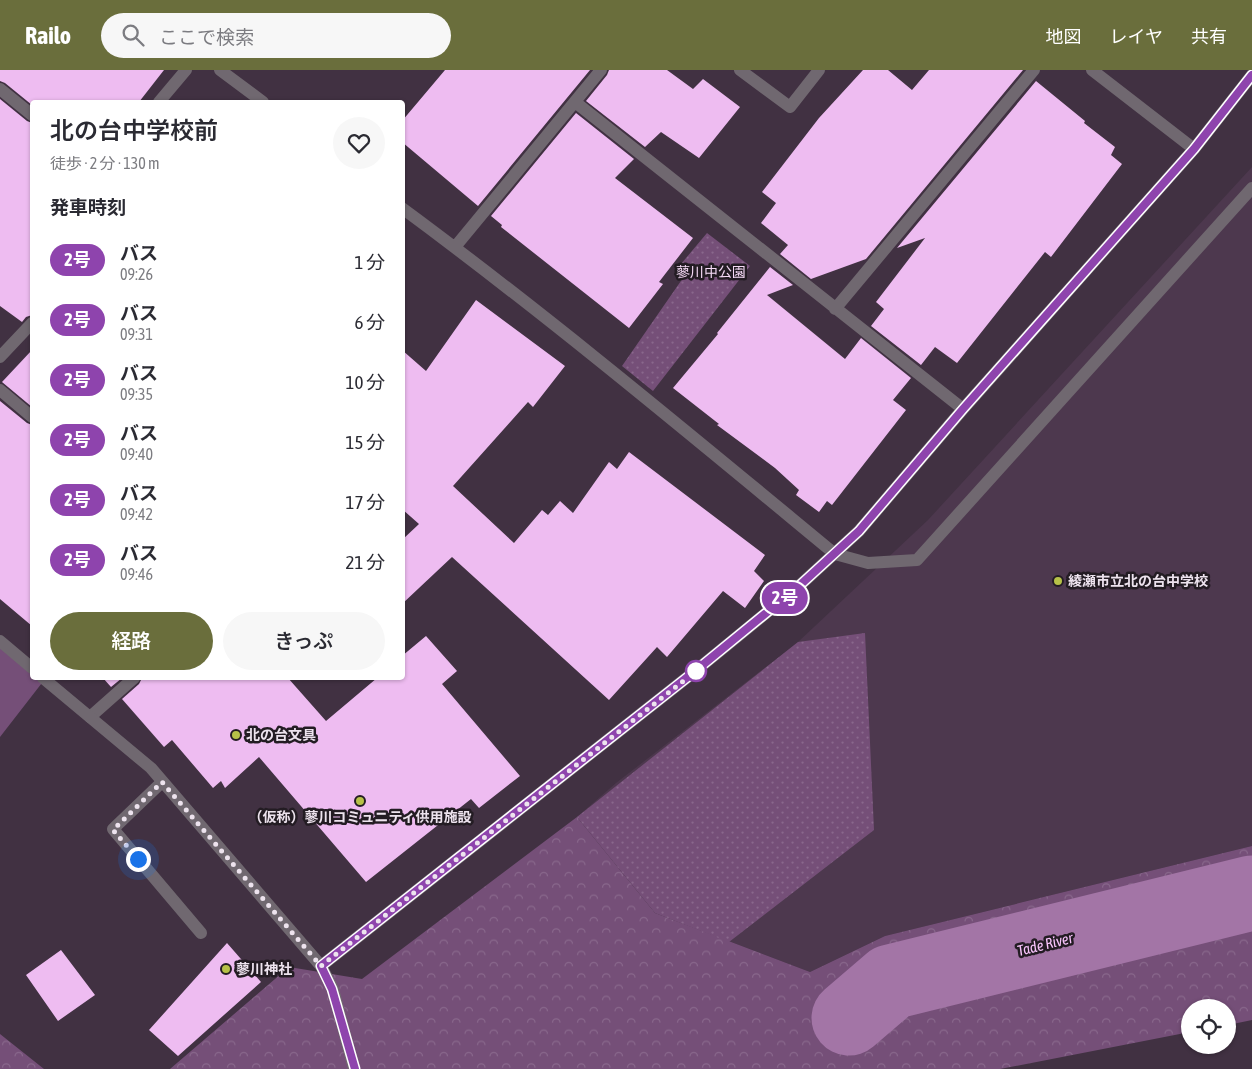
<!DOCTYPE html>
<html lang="ja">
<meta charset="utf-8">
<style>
body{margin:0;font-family:"Asap Condensed","Noto Sans JP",sans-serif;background:#f7f7f7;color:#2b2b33;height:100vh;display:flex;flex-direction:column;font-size:19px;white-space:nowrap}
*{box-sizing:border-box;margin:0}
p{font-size:16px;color:#7c7c81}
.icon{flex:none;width:28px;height:28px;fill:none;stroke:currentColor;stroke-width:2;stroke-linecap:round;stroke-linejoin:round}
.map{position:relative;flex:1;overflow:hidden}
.panel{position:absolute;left:30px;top:30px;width:375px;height:580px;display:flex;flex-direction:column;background:#fff;border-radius:5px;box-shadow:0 1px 4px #0004}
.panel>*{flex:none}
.badge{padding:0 10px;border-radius:16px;font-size:18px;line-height:32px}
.fabs{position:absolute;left:1181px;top:929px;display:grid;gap:10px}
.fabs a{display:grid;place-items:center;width:55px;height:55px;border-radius:50%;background:#fff;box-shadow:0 1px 4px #0004;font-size:25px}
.you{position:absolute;width:25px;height:25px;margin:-12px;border:4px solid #fff;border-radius:50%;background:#1a73e8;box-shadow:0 0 0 8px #1a73e833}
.map>.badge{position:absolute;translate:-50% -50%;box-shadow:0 0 0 2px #fff}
h2{padding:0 20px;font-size:19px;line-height:45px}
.round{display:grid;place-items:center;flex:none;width:52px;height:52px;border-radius:26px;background:#f7f7f7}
.summary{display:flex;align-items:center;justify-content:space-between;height:85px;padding:0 20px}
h1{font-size:24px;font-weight:600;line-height:38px}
.cta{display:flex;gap:10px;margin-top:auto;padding:10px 20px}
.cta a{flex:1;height:58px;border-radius:30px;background:#6a6e3c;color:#fff;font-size:20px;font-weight:600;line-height:58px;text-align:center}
.cta a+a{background:#f7f7f7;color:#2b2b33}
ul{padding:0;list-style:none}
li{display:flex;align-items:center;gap:15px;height:60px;padding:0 20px}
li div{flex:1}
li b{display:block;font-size:19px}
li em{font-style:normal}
li .badge{min-width:55px;font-weight:700;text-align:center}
header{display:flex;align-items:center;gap:30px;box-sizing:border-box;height:70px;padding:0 25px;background:#6a6e3c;color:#fff}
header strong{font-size:24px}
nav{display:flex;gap:28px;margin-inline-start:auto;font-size:18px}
.search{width:350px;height:45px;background:#f7f7f7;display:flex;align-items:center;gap:12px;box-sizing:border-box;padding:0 18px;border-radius:28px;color:#7c7c81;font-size:19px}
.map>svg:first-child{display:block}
</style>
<header>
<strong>Railo</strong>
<div class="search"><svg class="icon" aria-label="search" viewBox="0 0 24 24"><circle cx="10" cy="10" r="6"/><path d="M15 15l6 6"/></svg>ここで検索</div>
<nav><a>地図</a><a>レイヤ</a><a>共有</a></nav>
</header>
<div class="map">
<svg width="1252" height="999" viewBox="0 0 1252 999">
<defs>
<pattern id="forest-crowns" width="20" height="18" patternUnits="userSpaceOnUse" patternTransform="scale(1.25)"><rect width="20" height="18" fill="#754f78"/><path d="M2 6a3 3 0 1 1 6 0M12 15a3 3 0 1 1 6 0" fill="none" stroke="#89688c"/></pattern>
<pattern id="park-dots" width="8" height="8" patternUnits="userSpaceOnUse" patternTransform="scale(1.25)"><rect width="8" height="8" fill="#754f78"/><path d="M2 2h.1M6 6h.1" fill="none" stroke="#89688c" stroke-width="1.8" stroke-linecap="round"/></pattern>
</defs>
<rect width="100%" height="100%" fill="#413142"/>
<path fill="#4d384e" d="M1252,97v679l-367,90 -75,36 -155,-59 -78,-96 39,-34 182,-141 130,-122z"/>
<path fill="#754f78" d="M0,571l32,27v10h11l2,1 -45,58z"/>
<path fill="url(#forest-crowns)" d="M577,747l78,96 155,59 75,-36 367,-90v174l-24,5v-17h-38v24l-190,37h-830l119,-102 73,12z
M0,964l44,35h-44z"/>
<path fill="url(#park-dots)" d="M707,163l43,33 -97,125 -31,-25 61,-88 -7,-8z
M865,563l9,197 -145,112 -74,-29 -78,-96 221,-175z"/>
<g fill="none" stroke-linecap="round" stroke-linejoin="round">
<path stroke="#a375a6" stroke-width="75" d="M849,948l42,-36 361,-89"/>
</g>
<path fill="#eebcf1" d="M0,0h164l-25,32h-107v3l-27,-22 -5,-2z
M445,0h145l-112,136 -76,-64v-21z
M609,0h58l26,19 10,-10 37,28 -41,51 -38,-26 -16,15 -59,-46 21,-26z
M863,0h25l24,20 17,-20h94l-157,189 -55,20 -31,-25 8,-9 -27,-22 15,-20 -14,-11 57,-74z
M1036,11l49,40 -1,2 31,24 -4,8 11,9 -71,93 -6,-5 -88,111 -22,-16 -14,18 -50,-39 13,-17 -8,-7 49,-64 -28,10z
M0,29l27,22 5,2v192l-6,2 -4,5 -22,-16z
M576,43l58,46 -19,19 78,60 -34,44 4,2 -34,44 -128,-101 1,-2 -11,-9z
M770,197l23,18 -26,10 78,64 16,-21 50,40 -18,22 13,10 -74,95 -5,-4 -8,11 -23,-17 3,-5 -24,-22 -58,-43 2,-1 -46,-36 45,-54 -1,-1z
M476,230l89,66 -32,41 -5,-5 -75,84 61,57 28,-33 6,5 12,-14 13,12 36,-51 8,7 12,-17 136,103 -11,16 10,10 -19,27 -22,-17 -56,66 -10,-10 -48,53 -157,-143 -50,47v-64l17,-16 -17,-15v-159l24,21z
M32,280v57l-30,-25z
M0,331l27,22 5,2v201l-32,-27z
M426,566l31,35 -15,13 78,92 -41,32 -8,-9 -105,83 -107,-125 -34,31 -4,-7 -8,7 -41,-48 -8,7 -42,-48 17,-15 3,-6h146l38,43 51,-43h25v-22z
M103,608h19l-11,9z
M227,873l34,39 -83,74 -29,-26z
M61,880l34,45 -37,26 -32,-46z"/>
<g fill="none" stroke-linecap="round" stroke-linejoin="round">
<path stroke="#706870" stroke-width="12" d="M0,19l32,26
M159,32l27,-32
M0,287l32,-34
M0,320l32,27
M835,484l33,9 49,-3 335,-372
M90,647l44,-39
M162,712l-49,47 88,104"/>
<path stroke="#706870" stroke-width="12" d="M220,0l43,32
M740,0l50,37 29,-37
M1092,0l102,79
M575,32l388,307
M402,138c149,110 290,228 433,346
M455,177l146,-177
M835,239l199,-239
M0,571l32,27
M43,608l108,90 170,198 12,23 21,80
M321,896l373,-294 105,-86 60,-55 104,-122 231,-260 58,-74"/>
</g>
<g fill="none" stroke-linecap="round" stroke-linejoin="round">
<g stroke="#fff" stroke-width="11">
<path id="line" d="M355,999l-23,-80 -11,-23 373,-294 105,-86 60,-55 104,-122 231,-260 58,-74"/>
</g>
<use href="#line" stroke="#8e44ad" stroke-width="8"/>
<path stroke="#ede3ee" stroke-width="5" stroke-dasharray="0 9" d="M138,789l-25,-29 49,-48 159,184 375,-295"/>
</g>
<g fill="#b6c148" stroke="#231c23" stroke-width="2">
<circle cx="1058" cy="511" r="5"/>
<circle cx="236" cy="665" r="5"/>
<circle cx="360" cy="731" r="5"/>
<circle cx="226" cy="899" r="5"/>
</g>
<circle fill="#fff" stroke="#8e44ad" stroke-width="2.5" cx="696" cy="601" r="10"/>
<g text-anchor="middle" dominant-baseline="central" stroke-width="5" stroke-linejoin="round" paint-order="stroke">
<g font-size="14" fill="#f5daf6" stroke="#231c23">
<text x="711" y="202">蓼川中公園</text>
</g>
<g font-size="14" font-weight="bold" fill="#ede3ee" stroke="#231c23" text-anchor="start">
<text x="1068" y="511">綾瀬市立北の台中学校</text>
<text x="246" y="665">北の台文具</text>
<text x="360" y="747" text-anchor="middle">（仮称）蓼川コミュニティ供用施設</text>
<text x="236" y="899">蓼川神社</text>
</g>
<g font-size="15" font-style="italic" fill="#f9c4fc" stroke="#231c23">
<text transform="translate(1045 874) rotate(-14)">Tade River</text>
</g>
</g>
</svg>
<div class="fabs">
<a><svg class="icon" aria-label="locate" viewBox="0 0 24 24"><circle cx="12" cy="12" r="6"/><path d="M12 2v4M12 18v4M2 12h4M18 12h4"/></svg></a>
</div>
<div class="you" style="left:138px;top:789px"></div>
<b class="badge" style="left:785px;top:528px;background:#8e44ad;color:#fff">2号</b>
<section class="panel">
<div class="summary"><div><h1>北の台中学校前</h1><p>徒歩 · 2 分 · 130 m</p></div><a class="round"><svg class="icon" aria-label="heart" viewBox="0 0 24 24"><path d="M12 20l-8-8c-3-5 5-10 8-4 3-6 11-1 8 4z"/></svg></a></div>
<h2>発車時刻</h2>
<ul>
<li><span class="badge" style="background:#8e44ad;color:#fff">2号</span><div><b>バス</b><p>09:26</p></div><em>1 分</em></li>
<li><span class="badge" style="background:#8e44ad;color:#fff">2号</span><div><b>バス</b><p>09:31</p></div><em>6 分</em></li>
<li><span class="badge" style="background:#8e44ad;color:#fff">2号</span><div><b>バス</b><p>09:35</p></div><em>10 分</em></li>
<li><span class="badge" style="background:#8e44ad;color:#fff">2号</span><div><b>バス</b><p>09:40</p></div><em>15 分</em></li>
<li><span class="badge" style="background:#8e44ad;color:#fff">2号</span><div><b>バス</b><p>09:42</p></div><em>17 分</em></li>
<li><span class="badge" style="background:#8e44ad;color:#fff">2号</span><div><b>バス</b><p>09:46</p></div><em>21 分</em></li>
</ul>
<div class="cta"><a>経路</a><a>きっぷ</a></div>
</section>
</div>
